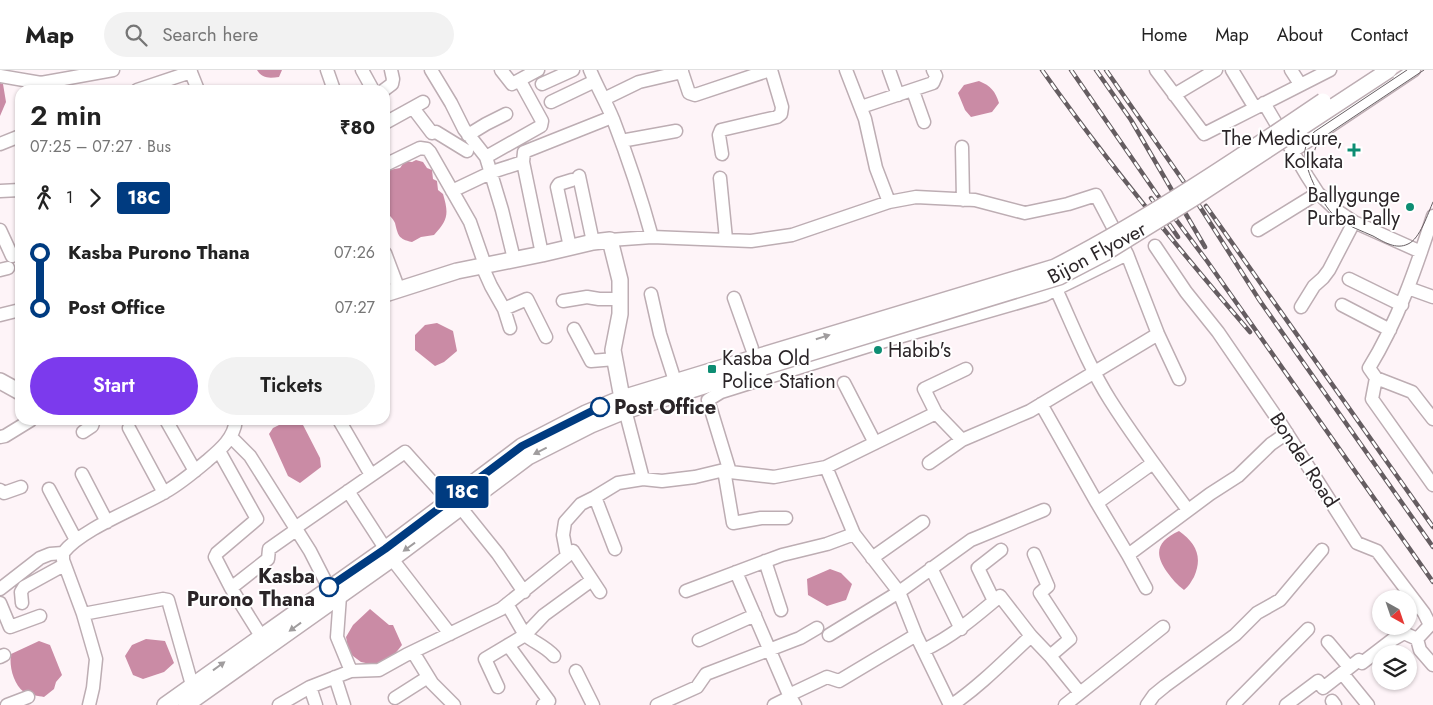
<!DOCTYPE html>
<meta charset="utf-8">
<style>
body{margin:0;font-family:Jost,sans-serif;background:#f2f2f2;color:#222;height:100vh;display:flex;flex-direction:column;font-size:19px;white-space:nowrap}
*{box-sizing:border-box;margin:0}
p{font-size:16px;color:#767676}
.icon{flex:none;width:28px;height:28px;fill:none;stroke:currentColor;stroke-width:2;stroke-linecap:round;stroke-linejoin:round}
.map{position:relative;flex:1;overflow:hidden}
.sheet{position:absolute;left:15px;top:15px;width:375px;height:340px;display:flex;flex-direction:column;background:#fff;border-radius:15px;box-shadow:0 1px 4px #0004}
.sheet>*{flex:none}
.badge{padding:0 10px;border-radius:4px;font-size:18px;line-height:32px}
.needle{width:32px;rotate:140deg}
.fabs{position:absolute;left:1372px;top:520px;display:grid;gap:10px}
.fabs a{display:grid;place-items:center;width:45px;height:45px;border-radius:50%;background:#fff;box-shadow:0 1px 4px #0004;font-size:25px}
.map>.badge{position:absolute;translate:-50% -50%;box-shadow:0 0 0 2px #fff}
.legs{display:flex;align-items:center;gap:8px;height:55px;padding:0 15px;font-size:16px}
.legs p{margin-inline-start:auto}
.head{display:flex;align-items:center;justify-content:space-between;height:85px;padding:0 15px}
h1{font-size:28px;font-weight:600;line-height:38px}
.action{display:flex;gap:10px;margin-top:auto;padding:10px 15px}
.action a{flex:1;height:58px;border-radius:30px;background:#7c3aed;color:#fff;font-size:20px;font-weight:600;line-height:58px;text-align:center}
.action a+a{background:#f2f2f2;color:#222}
ul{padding:0 15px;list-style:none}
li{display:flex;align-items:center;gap:18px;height:55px;font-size:19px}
li i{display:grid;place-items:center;width:8px;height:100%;margin:0 6px;background:currentColor}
li i::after{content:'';width:12px;height:12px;margin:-6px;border:4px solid;border-radius:50%;background:#fff}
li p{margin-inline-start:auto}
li:first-child i{background:linear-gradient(#0000 50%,currentColor 0)}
li:last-child i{background:linear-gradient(currentColor 50%,#0000 0)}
header{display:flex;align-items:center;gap:30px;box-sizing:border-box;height:70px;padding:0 25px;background:#fff;border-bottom:1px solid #e0e0e0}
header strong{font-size:24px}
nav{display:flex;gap:28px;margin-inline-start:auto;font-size:18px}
.search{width:350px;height:45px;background:#f2f2f2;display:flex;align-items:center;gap:12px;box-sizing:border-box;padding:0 18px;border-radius:28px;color:#767676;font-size:19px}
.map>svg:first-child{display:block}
</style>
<header>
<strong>Map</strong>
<div class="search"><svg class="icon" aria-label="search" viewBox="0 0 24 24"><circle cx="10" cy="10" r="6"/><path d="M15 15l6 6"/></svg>Search here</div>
<nav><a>Home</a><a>Map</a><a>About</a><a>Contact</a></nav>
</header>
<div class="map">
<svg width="1433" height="635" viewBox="0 0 1433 635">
<rect width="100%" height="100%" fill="#fef4f8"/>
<path fill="#ca8ba5" d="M257,0h25l-3,7c-9,1 -17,2 -22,-7z
M979,11c12,5 16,10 20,22l-7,9 -21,5 -6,-7 -7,-17 6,-8z
M0,13l3,1 3,18 -6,14z
M416,90l7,2 4,6 5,2 1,9 4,2 1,9 5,4c6,20 5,26 -9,41l-13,2 -9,5c-14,-3 -14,-7 -17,-19 -2,-5 -7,-8 -9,-13 -4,-11 -1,-26 -1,-37l4,-3 11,-2 5,-7 7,1z
M437,253l16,8 4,20 -13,11 -9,4 -20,-16v-15l10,-10z
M285,352l17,1 18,35 1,9 -21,16 -12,-7 -19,-42 4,-6z
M1179,461c17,12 24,26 15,46 -3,5 -5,9 -10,13 -7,-5 -12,-11 -17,-18 -14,-20 -9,-31 12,-41z
M830,499l11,4 11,11 -6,16 -19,6 -19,-11 -1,-16z
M370,539l19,16h4l9,20 -8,10 -19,10 -14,-3 -12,-9 -3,-16 7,-12z
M146,569l19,2 9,22 -10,9 -21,7 -10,-4 -8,-19 7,-11z
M39,571l11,4 12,30 -6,7 -2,7 -10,8c-5,-1 -15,-2 -20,-5 -11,-8 -15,-27 -13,-38z"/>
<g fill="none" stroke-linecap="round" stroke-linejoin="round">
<g stroke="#bdadb3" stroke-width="15">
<path id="minor" d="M190,0l8,20
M327,0l7,20
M362,0l11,20
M431,0l20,33 13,26 22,28 16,53 12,49
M501,0l11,14 26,-14
M590,0c7,17 16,32 23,49 15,39 28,78 39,118
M846,0l19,49 11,49 13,34
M889,0l9,25
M1156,0l48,64 126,-64
M1232,0l23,38
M1291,0l9,14
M682,2l7,21 6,2 75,-25
M0,6l41,7 72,-13
M542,14l31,-14
M137,20l54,-18
M384,20l8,-6 1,-5 -2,-9
M913,21l11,31
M1174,25l42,-25
M604,29l35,-17 43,-10v-2
M551,32l44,-21
M1264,33l43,73 11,17 18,17 18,12 67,30
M861,37l72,-24 3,-7 -3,-6
M413,38l19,25 4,-1 31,19
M385,53l38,-21
M468,65l18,-11 20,-10
M621,71l55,-10
M0,74l20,-8
M962,77l1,53
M1293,81l121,-81
M722,84l-3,-19 2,-5 56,-13 4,-3 1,-7 -11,-37
M486,87l55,-31 1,-5 -22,-40
M523,92l19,92
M385,95l35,-17 7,1 3,3 40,70 15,43
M579,106l14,66
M720,108l6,61
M0,121l20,-1
M452,121l40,-19 31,-10 1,-10 88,-35
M1433,146c-17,52 -35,105 -64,152l7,10 36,14 21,27
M0,160l12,26
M1258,160l60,-37
M610,170l42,-3 99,4 41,-6 97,-33 27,-5 59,3 50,13 43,-9 28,-9 31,59 31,80 21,45
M1155,176l31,46 32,40 63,92 76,119 20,8 47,62 6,12 -13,14 3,11 13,15
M570,177l-13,-60 2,-3 13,-4
M385,183l14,37
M482,196l9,20 13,23 6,19
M0,200l8,-2
M1349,209l53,26
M1408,218l25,9
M1056,219l71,-35
M651,224l9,40 15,47
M734,228l21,59
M563,231l24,-4 12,2h21
M1342,235l48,25
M1301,237l13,-21 9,-8 6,-8 25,-48
M504,239l23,-10 19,38
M0,245l20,-5
M574,259l17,32 24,-2
M1376,308l-4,21 61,86
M844,313l31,60
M623,332l20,77
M1041,334l56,99 31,52 18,33
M936,343l-12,-24 42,-20
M166,350l29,51
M339,350l32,55
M129,358l35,65
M83,362l9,-6 2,-6
M0,367l5,-1 26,-16
M231,367l19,19 60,95 23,45
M219,381l38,68 -40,34 -2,4 16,31 30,48
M929,393l33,-23
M826,397l28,67 45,58 17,43 34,70
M724,400l9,53 28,-5h25
M730,402l-22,-72 13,-8 157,-49 167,-48 11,-6c17,37 32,76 54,111 24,38 51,74 78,110
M82,404l25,48
M49,419l27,51
M0,420l4,3 17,-6
M348,421l44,68 58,75
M595,427l20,52
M1097,433l56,-40
M461,438l37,46 26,38
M295,458l110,-76 44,49
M1034,484l14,32 -8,7 30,46 -20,17 30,37
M1128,485l82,-61 28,-18 33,-32 16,-11
M567,486l6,-5 27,41
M872,488l51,-36
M765,491l16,49
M931,498l30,61
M736,502l53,123
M231,518l37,-29 1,-10 27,-19
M0,519l40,-31 10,-4 13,-1
M686,521l96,-36 45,-11 27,-10
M340,526l-3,41 14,34
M994,531l-16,-33 23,-18
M0,533l10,24 30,-11
M22,533l-1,-11 3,-5 40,-22
M83,544l80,-15 5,1 24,85
M829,565l70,-43 72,-52 73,-30
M699,570l56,-25
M1328,572l21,25
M508,575l41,56 -6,4
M924,580c29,-14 51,-33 76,-54l31,40 19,20
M413,582l19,31 22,22
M554,586c-9,-10 -19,-13 -29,-21l19,-20 48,-35
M0,587l4,-2
M576,601l17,34
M1342,603l26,32
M335,607l9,28
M310,617l6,18
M498,617l-13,-28 40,-24 -18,-31
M395,628l33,-21
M1332,631l3,4
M7,635l21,-8
M89,635l4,-17 3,-29 -13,-45 -20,-54v-7c18,-24 75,-45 102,-61 16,-9 30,-21 43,-32 13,-11 26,-22 28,-40
M279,635l31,-18 41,-16 28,-1 27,-15 95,-46 66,-53 -4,-21 2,-13 16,-18 14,-7 23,-14 25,-4 19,2 33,-4 29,-7 6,2 44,5 52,-10 110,-54 26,27 68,-29 128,-77
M657,635l40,-18 9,-13 94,-36 17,-10
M774,635l16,-8
M795,635l-6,-10 38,-18 12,4 77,-46
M952,635c29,-20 53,-45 79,-69
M1065,635l98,-78
M1147,635l7,-10 11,-9 70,-51 22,-22 23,-13 42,-50
M1233,635l75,-76
M1286,635l32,-24 5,7 36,-28 3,3 30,-23 12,-7 13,6"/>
</g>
<g stroke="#bdadb3" stroke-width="18">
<path id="major" d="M385,224l72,-23 85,-17 51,-12 17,-2 10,40v34l-7,36 9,48
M0,311l20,11
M165,635l220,-156 137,-103 64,-33 36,-15 138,-42
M186,635l206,-146 136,-102 63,-32 34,-14 139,-44"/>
</g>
<use href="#minor" stroke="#fff" stroke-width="12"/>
<use href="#major" stroke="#fff" stroke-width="15"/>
<path stroke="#655d61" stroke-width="1" d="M1407,0l-93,62c-4,6 -9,12 -9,20 -1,18 19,57 33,67 10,7 24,12 35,17 11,6 23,14 35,8 12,-5 20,-31 25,-42
M1313,98c-1,-11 1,-18 6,-28l105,-70"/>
<g stroke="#655d61" stroke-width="4.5">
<path id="rail" d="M1042,0c64,91 135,177 208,262
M1071,0l85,123 51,68 226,321
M1096,0l35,50 74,127
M1106,0l80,115 74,116 173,246
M1151,128l27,39
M1206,136l227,321"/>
</g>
<use href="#rail" stroke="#fff" stroke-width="2.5" stroke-dasharray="8" stroke-linecap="butt"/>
<g stroke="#bdadb3" stroke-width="18" stroke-linecap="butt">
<path id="major-bridge" d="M760,286l295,-89c93,-48 181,-107 268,-166
M764,297l295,-90 46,-24 92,-57 192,-126"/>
</g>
<use href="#major-bridge" stroke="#fff" stroke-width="15"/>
</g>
<defs><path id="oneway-solid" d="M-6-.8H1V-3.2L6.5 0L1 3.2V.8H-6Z" transform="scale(1.25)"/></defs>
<g fill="#a09d9e">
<use href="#oneway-solid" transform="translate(823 267) rotate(-17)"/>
<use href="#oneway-solid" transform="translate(540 381) rotate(153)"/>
<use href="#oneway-solid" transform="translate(409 477) rotate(144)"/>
<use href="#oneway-solid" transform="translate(295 557) rotate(144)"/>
<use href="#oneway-solid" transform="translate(219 596) rotate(-36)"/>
</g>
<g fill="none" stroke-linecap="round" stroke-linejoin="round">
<g stroke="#fff" stroke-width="11">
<path id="line-1" d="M329,517l56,-38 137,-103 78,-39"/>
</g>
<use href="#line-1" stroke="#003b80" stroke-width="8"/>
</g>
<g fill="#0d8d73" stroke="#fff" stroke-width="2">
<path d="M1351.5 72.5h5v5h5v5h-5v5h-5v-5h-5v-5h5z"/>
<circle cx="1410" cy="137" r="5"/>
<circle cx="878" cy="280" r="5"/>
<rect x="707" y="294" width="10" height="10" rx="2.5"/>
</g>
<g fill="#fff" stroke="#003b80" stroke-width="2.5">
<circle cx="600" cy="337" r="9"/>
<circle cx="329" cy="517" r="9"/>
</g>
<g text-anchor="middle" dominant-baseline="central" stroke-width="4" stroke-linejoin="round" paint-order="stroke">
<g font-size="20" fill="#2b2528" stroke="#fff" text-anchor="end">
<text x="1343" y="68">The Medicure,<tspan x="1343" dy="23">Kolkata</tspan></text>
<text x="1400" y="125">Ballygunge<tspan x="1400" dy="23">Purba Pally</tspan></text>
<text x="888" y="280" text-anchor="start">Habib's</text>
<text x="722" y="288" text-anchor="start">Kasba Old<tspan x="722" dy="23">Police Station</tspan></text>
</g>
<g font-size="20" fill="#2b2528" stroke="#fff">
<text transform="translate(1097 183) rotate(-28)">Bijon Flyover</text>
<text transform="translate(1304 390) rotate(57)">Bondel Road</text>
</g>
<g font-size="20" font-weight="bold" fill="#2b2528" stroke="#fff" text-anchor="start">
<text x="614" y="337">Post Office</text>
<text x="315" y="506" text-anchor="end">Kasba<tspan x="315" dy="23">Purono Thana</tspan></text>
</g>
</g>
</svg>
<div class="fabs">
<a><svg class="needle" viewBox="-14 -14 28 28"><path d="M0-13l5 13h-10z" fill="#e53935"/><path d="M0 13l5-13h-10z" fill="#767676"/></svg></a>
<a><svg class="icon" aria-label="layers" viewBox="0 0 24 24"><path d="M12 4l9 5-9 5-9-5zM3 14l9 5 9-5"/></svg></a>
</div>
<b class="badge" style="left:462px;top:422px;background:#003b80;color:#fff">18C</b>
<section class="sheet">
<div class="head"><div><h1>2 min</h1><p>07:25 – 07:27 · Bus</p></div><b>₹80</b></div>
<div class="legs"><svg class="icon" aria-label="walk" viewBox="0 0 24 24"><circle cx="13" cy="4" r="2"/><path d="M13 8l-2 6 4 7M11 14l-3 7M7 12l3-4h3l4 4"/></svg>1<svg class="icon" aria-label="forward" viewBox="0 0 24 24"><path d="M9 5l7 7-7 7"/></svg><b class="badge" style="background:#003b80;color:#fff">18C</b></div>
<ul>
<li><i style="color:#003b80"></i><b>Kasba Purono Thana</b><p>07:26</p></li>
<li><i style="color:#003b80"></i><b>Post Office</b><p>07:27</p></li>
</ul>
<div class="action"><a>Start</a><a>Tickets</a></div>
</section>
</div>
